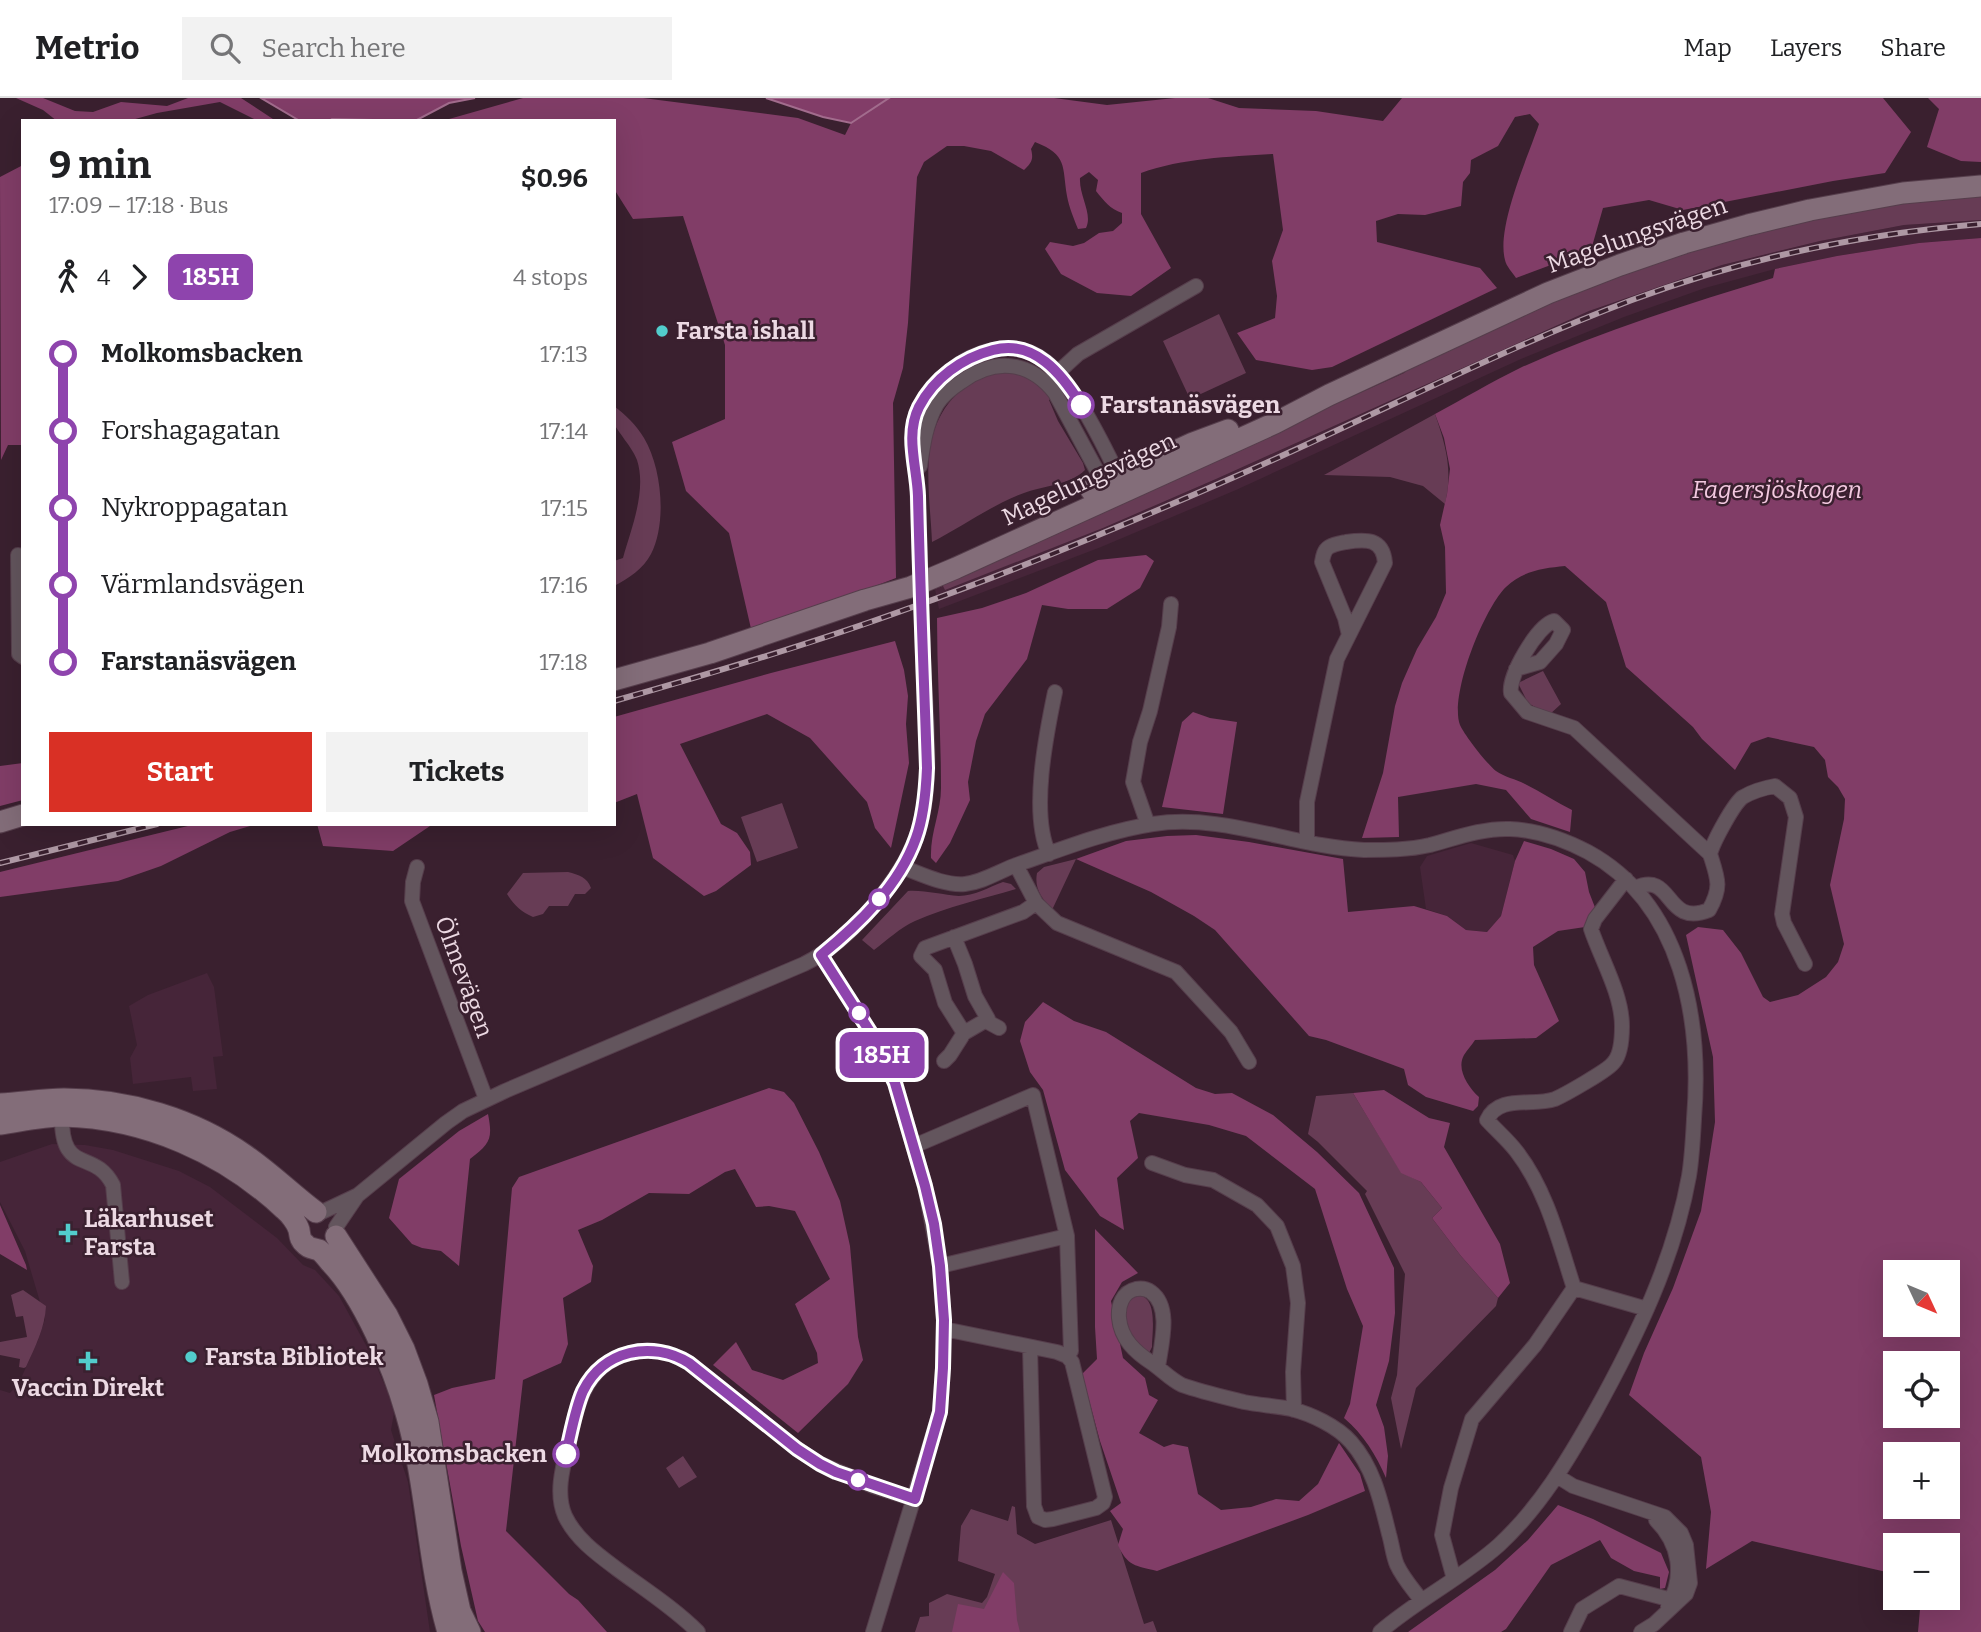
<!DOCTYPE html>
<meta charset="utf-8">
<style>
body{margin:0;font-family:Bitter,serif;background:#f2f2f2;color:#202124;height:100vh;display:flex;flex-direction:column;font-size:26px;white-space:nowrap}
*{box-sizing:border-box;margin:0}
p{font-size:23px;color:#757577}
.icon{flex:none;width:38px;height:38px;fill:none;stroke:currentColor;stroke-width:2;stroke-linecap:round;stroke-linejoin:round}
.map{position:relative;flex:1;overflow:hidden}
.details{position:absolute;left:21px;top:21px;width:595px;height:707px;display:flex;flex-direction:column;background:#fff;border-radius:0px;box-shadow:0 7px 28px #0002}
.details>*{flex:none}
.badge{padding:0 14px;border-radius:10px;font-size:24px;line-height:46px}
.needle{width:46px;rotate:134deg}
.buttons{position:absolute;left:1883px;top:1162px;display:grid;gap:14px}
.buttons a{display:grid;place-items:center;width:77px;height:77px;border-radius:0px;background:#fff;box-shadow:0 7px 28px #0002;font-size:35px}
.map>.badge{position:absolute;translate:-50% -50%;box-shadow:0 0 0 4px #fff}
.legs{display:flex;align-items:center;gap:10px;height:77px;padding:0 28px;font-size:23px}
.legs p{margin-inline-start:auto}
.overview{display:flex;align-items:center;justify-content:space-between;height:119px;padding:0 28px}
h1{font-size:38px;font-weight:700;line-height:52px}
.cta{display:flex;gap:14px;margin-top:auto;padding:14px 28px}
.cta a{flex:1;height:80px;border-radius:0px;background:#d93025;color:#fff;font-size:28px;font-weight:700;line-height:80px;text-align:center}
.cta a+a{background:#f2f2f2;color:#202124}
ul{padding:0 28px;list-style:none}
li{display:flex;align-items:center;gap:24px;height:77px;font-size:26px}
li i{display:grid;place-items:center;width:10px;height:100%;margin:0 9px;background:currentColor}
li i::after{content:'';width:18px;height:18px;margin:-9px;border:5px solid;border-radius:50%;background:#fff}
li p{margin-inline-start:auto}
li:first-child i{background:linear-gradient(#0000 50%,currentColor 0)}
li:last-child i{background:linear-gradient(currentColor 50%,#0000 0)}
header{display:flex;align-items:center;gap:42px;box-sizing:border-box;height:98px;padding:0 35px;background:#fff;border-bottom:2px solid #e0e0e0}
header strong{font-size:33px}
nav{display:flex;gap:38px;margin-inline-start:auto;font-size:24px}
.search{width:490px;height:63px;background:#f2f2f2;display:flex;align-items:center;gap:18px;box-sizing:border-box;padding:0 24px;border-radius:0px;color:#757577;font-size:26px}
.map>svg:first-child{display:block}
</style>
<header>
<strong>Metrio</strong>
<div class="search"><svg class="icon" aria-label="search" viewBox="0 0 24 24"><circle cx="10" cy="10" r="6"/><path d="M15 15l6 6"/></svg>Search here</div>
<nav><a>Map</a><a>Layers</a><a>Share</a></nav>
</header>
<div class="map">
<svg width="1981" height="1534" viewBox="0 0 1981 1534">
<rect width="100%" height="100%" fill="#3a202f"/>
<path fill="#462539" d="M1981,122v18l-62,5 -82,13 -62,13 -70,19 -81,29 -103,42 -285,131 -135,57 -162,62 -4,-20 9,-3 1,3 158,-61 113,-49 373,-168 133,-46 98,-24 84,-16z
M1471,745l42,12 2,6 -14,55 -14,16 -21,-2 -19,-14 -21,-7 -6,-42 7,-11z
M207,875l7,14 9,69 -10,1 4,32 -24,2 -2,-14 -58,7 -3,-26 7,-13 -8,-39 19,-11z
M52,1046l33,1 28,5 66,21 31,16 67,51 26,27 12,5 24,26 34,62 15,35 6,20 -3,17 17,52 22,150h-430v-242l10,3 9,-10 19,-43 7,-21 -20,-68 -25,-49v-40z"/>
<path fill="#673c55" d="M1981,98v24l-77,5 -84,16 -98,24 -133,46 -373,168 -113,49 -158,62 -2,-4 -8,3 1,-5 468,-211 9,-8 173,-78 129,-43 99,-26 94,-17z
M1219,216l27,59 -56,26 -27,-58z
M1005,274c20,3 34,10 48,25l-4,3 9,21 25,42 2,7c-15,15 -42,16 -61,23 -31,11 -62,34 -92,49 -2,-50 -15,-109 24,-147 14,-15 29,-20 49,-23z
M614,308c12,9 22,19 30,32 18,30 23,85 7,116 -7,14 -23,25 -37,32v-25l9,-3c8,-29 24,-67 14,-98 -4,-12 -21,-30 -23,-37 -1,-5 0,-12 0,-17z
M1435,316c11,32 18,57 10,90l-22,-18 -33,-9 -66,-2z
M1543,573l18,33 -12,11 -21,-12 -10,-20z
M782,705l16,45 -41,14 -16,-45z
M1076,761l-24,51c-10,-12 -18,-21 -15,-37l7,-6z
M568,774c11,3 19,5 23,16l-6,6h-10l-7,12h-19l-6,8 -10,3c-12,-5 -19,-12 -26,-23l16,-21z
M1003,784l8,2 5,5c-34,10 -69,18 -101,32 -15,7 -28,19 -41,29l-12,-10 46,-49c17,-1 34,4 51,5 15,0 30,-9 44,-14z
M1353,995l48,79 20,10 21,26 -10,10 29,38 37,42 -2,8 -80,82 -15,61 -10,-51 6,-23 8,-101 -40,-80 2,-3 -49,-49 -10,-8 8,-38z
M23,1192l23,16c-1,22 -11,41 -20,61l-2,1 -5,-1 1,-8 -20,-4v-13l27,-5 -4,-21 -7,1 -5,-22z
M1135,1197c24,-1 17,36 17,52l-3,6c-19,-5 -35,-45 -14,-58z
M683,1358l14,21 -18,11 -13,-20z
M1012,1408l3,1 2,27 18,10 76,-24 33,104 9,-3 4,11h-242l5,-15 9,-1v-13l18,-9 35,9 5,-6 8,-23 -37,-13 3,-35 10,-17 37,12z"/>
<path fill="#813d67" fill-rule="evenodd" d="M16,0h27l32,13 18,1 28,-10 46,4 21,-8h53l35,23h-18l-38,-19 -63,11 -29,8h-71l-14,-11z
M523,0h120l155,20 47,17 6,-12 38,-25h165l53,7 68,-7h33l31,10 77,3 67,10 19,-23h481l28,34 -26,41 -52,8 -150,29 -34,-10 -46,8 -12,42 -75,28c-3,-5 -10,-12 -11,-18 -9,-33 23,-103 34,-136l-9,-10 -15,3 -17,29 -27,14 -1,13 -7,9 -2,24 -36,9 -27,-1 -22,7 1,21 103,26 17,20 -165,79 -20,3 -56,-10 -19,-27 38,-15 2,-22 -5,-35 11,-31 -10,-76c-44,3 -90,4 -132,19v41l30,54 -40,28 -34,-3 -36,-19 -16,-25 5,-7 23,4 11,-3 15,-10 14,-2 9,-8v-10c-12,-4 -18,-12 -26,-22l2,-11 -9,-8 -9,6c-1,18 13,36 6,50l-8,1c-4,-10 -9,-22 -11,-33 -5,-30 1,-41 -32,-54l-4,7c3,11 0,14 -7,21l-33,-19 -27,-5h-17l-23,16 -7,15 -9,146 -5,45 -10,35 3,175 -144,55 -23,-100 -43,-42 -14,-49 53,-23v-74l-42,-129 -50,3 -19,-30v-68h-172z
M1928,0h53v64l-20,-1 -34,-14 12,-38z
M23,67v280h-15l-7,15 -1,-283z
M1981,140v1394h-63l3,-34h27v-53h-53v29l-143,-33 -46,28 5,-57 -10,-55 -72,-62 15,-42 29,-65 28,-77 14,-89 -2,-65 -27,-122 12,-8 25,3 18,23 22,44 7,5 28,-7 28,-18 12,-15 6,-18 -14,-59 14,-66 1,-20 -7,-12 -10,-10 -3,-17 -11,-13 -46,-10 -17,6 -16,27 -33,-31 -9,-12 -67,-60 -20,-65 -41,-36c-21,2 -43,5 -59,21 -22,21 -57,109 -46,138 5,11 27,39 36,46 8,6 20,8 29,13 16,8 31,18 47,26l-2,22 -39,-13 -25,-29 -30,-6 -78,13 1,40 -37,1 21,-65 12,-67 7,-23 15,-34 19,-32 10,-24 -1,-46 -5,-22 7,-31 3,-25 -6,-31 -9,-24c28,-15 56,-32 85,-46 82,-37 167,-64 253,-90l2,-9 62,-13 82,-13zM1895,1174h53v53h-53zM1895,1265h53v53h-53zM1895,1356h53v53h-53z
M1146,457l8,6 -14,27 -33,21h-39l-26,-4 -15,54 -42,55 -9,27 -8,41 2,18 -20,43 -14,20 -5,-5c-1,-25 10,-46 10,-70 0,-57 -4,-113 -4,-170l45,-10 44,-15 72,-33z
M895,543l9,29 4,26 -2,28 3,39 -18,85 -16,-20 -8,-26 -57,-64 -43,-24 -87,30 41,80 16,9 13,19 1,13 -35,26 -12,5 -51,-38 -16,-64 -23,9v-86l157,-44z
M1193,614l17,6 27,4 -14,92 -61,-7 20,-85z
M23,665v37l-23,6v-40z
M196,726h61l-27,8 -69,34 -43,15 -118,16v-25z
M317,726h116l-40,27 -70,-5z
M1196,737l53,7 94,17 5,53 66,-6 33,10 19,14 21,2 14,-16 14,-55 9,-20 27,8 23,10 11,13 4,20 7,18 -11,17 -27,4 -25,16 1,18 25,56 -23,17 -61,2c-3,5 -8,10 -11,15 -8,14 4,32 15,42l-1,9 -5,5 -47,-14 -18,-12 -4,-16 -78,-29 -17,-4 -94,-106 -21,-14 -43,-24 -75,-33 50,-18 41,-5z
M1043,904l31,19 32,11 90,56 19,6 17,-1 41,22 44,37 42,41 35,75 1,45 -6,48 -13,44 8,22 4,29 -2,22c-10,-23 -22,-43 -42,-60l6,-14 13,-78 -16,-37 -32,-100 -69,-53 -37,-11 -70,-12 -9,8 8,37 -21,20 7,52 -24,-14 -35,-46 -22,-80 -13,-18 -10,-31 5,-19z
M769,990l15,4 10,11 25,49 21,49 10,45 8,91 5,23 -15,24 -50,49 -85,-68 23,-23 16,28 31,10 35,-17 -1,-10 -22,-49 35,-25 -35,-68 -26,-5 -13,1 -21,-38 -10,3 -36,22 -40,-1 -47,27 -24,10 15,36 -2,16 -28,16 5,46 -7,19 -38,17 -17,151 63,63 9,6 29,32h-122l-7,-11 -17,-75 -27,-151 18,-7 43,-9 17,-191 7,-11z
M1384,992l45,28 21,5 -6,24 56,97 10,39 -12,15 -37,-42 -29,-38 10,-10 -21,-26 -20,-9 -48,-80z
M488,1016c5,25 2,30 -18,45l-11,107 -18,-15 -19,-3 -10,-4 -23,-26 10,-39 60,-48z
M0,1107l26,60 1,5 -27,-16z
M1095,1131l43,44 -16,9 -11,19 12,57 22,20 4,17 9,5 -19,33 25,14 9,-3 15,3 10,47 23,16 30,-3 25,-8 23,2 19,-17 21,-41 21,31 5,17 -57,24 -151,56c-21,-5 -30,-5 -39,-26l5,-16 -13,-18 11,-8 -21,-62 -18,-67 15,-15 -2,-32z
M1558,1407l35,14 68,34 8,19 -4,16 -5,1v-12l-26,-6 -23,-13 -11,-18 -49,25 -45,64 -5,3h-93l87,-62 33,-30z
M1003,1474l11,11 3,37 3,12h-68l6,-28 26,5z"/>
<path fill="#823d68" stroke="#a26c8d" stroke-width="2" d="M261,0h214l-26,5 -34,18 -83,-2 -3,2h-29z
M766,0h123l-38,25 -28,-6z"/>
<g fill="none" stroke-linecap="round" stroke-linejoin="round">
<g stroke="#563e4c" stroke-width="16">
<path id="street" d="M1053,279l25,-23 118,-68
M920,368c3,-21 6,-43 17,-62 6,-9 15,-16 24,-22 33,-24 68,-22 94,11l49,91
M919,431c-1,-14 -1,-29 -2,-43 -1,-21 -8,-42 -3,-64 5,-24 25,-44 45,-58 9,-6 19,-10 29,-13 49,-13 74,22 96,59 13,22 24,44 35,67
M18,457l1,99 4,3
M1516,571l24,-7 16,-18 7,-14 -9,-9c-17,5 -46,55 -43,72l16,19 47,16 136,126c8,25 12,33 -1,56 -45,18 -35,-40 -74,-22
M1148,727l-15,-43 7,-40 10,-31 19,-84 2,-23
M1307,743v-39l30,-143 48,-96c-2,-25 -19,-24 -39,-21 -5,1 -12,2 -17,5 -5,3 -6,9 -7,15l23,56 4,17
M1049,756c-19,-40 -3,-119 6,-162
M1710,756c3,-12 24,-51 33,-57 10,-6 21,-9 32,-11l15,12 6,19 -14,97 2,9 21,41
M1016,767l20,38 21,20 119,49 55,60 18,30
M417,769l-4,15 -1,19 74,198
M902,769c19,7 43,19 63,17 19,-2 36,-14 54,-20 43,-15 88,-33 134,-40 72,-11 140,23 211,26 22,0 44,0 66,-5 26,-7 52,-17 80,-16 27,1 55,11 78,23 95,52 114,169 106,267 -1,19 -2,39 -5,57 -15,84 -53,162 -94,236 -27,48 -55,95 -96,133 -37,33 -82,55 -119,87
M1626,781l-31,40 -4,10c10,30 31,65 31,97 0,10 -1,28 -8,36 -5,8 -50,33 -59,37 -23,8 -56,-5 -68,21 9,10 21,20 30,32 30,39 42,90 57,136l73,21
M954,839l11,27 10,32 13,23 -24,14 -19,-30 -10,-33 -14,-14 4,-8 98,-36 13,-9
M821,857l53,83 21,45 30,103 15,80 4,54 -1,48 -3,44 -67,220
M986,923l13,7
M944,963l6,-6 14,-22
M62,1011c-3,70 31,37 51,76l9,97
M914,1048l119,-51 34,141 4,115 -4,5
M1152,1065l33,12 28,5 44,25 20,21 16,40 5,37 -5,69 1,38
M322,1114l36,-17 88,-72 17,-12 42,-20 299,-127c29,-14 52,-37 73,-62 15,-20 30,-40 39,-64 19,-52 9,-125 7,-180
M336,1129l21,-31
M940,1168l127,-30
M944,1231l113,23 10,4 5,6 33,135 -2,6 -7,5 -43,11 -8,1 -7,-3 -4,-11 -4,-159
M1158,1269c3,-22 14,-60 -7,-75 -4,-3 -9,-4 -15,-3 -14,3 -18,17 -17,29 2,21 16,34 33,45 10,7 19,17 30,22 20,7 42,12 62,17 15,3 32,4 47,7 20,5 46,17 60,33 23,26 30,60 38,92 3,10 4,22 8,31 6,13 16,24 24,35
M1557,1378l16,10 92,31 16,16 5,12 4,38 -4,11 -32,30 -13,8
M1656,1422c24,24 29,56 12,86
M1454,1481l-12,-44 9,-47 21,-69 63,-74 39,-57
M698,1534c-24,-24 -54,-43 -81,-63 -20,-15 -41,-30 -52,-53 -10,-23 -2,-50 4,-74 4,-16 7,-36 15,-51 20,-41 68,-51 105,-28l108,86 23,15 53,22 41,13
M1571,1534l11,-23 37,-23 53,14"/>
</g>
<g stroke="#563e4c" stroke-width="23">
<path id="secondary" d="M1091,392l102,-47 35,-13
M614,582l96,-27 155,-53 46,-13 45,-19 319,-145 54,-28 219,-102 72,-28 64,-22 64,-18 62,-15 93,-17 78,-7
M0,724l23,-7
M0,1006c21,-1 43,-5 64,-5 63,0 130,20 181,56 25,17 47,39 71,57
M0,1026c21,-3 42,-8 63,-8 83,2 161,37 221,93 6,5 13,14 15,21 1,6 1,10 6,14 4,5 9,4 14,6 4,3 8,8 11,12 33,34 63,105 76,151 21,71 21,147 42,219
M336,1138l51,79 17,34 13,35 11,38 23,149 9,40 10,21"/>
</g>
<use href="#street" stroke="#63555d" stroke-width="14"/>
<use href="#secondary" stroke="#836d79" stroke-width="21"/>
<g stroke="#ae98a4" stroke-width="6">
<path id="rail" d="M614,603c99,-28 197,-57 293,-92 110,-39 218,-84 325,-131 134,-58 264,-127 400,-178 113,-42 230,-66 349,-76
M0,765l157,-39"/>
</g>
<use href="#rail" stroke="#3a202f" stroke-width="3.5" stroke-dasharray="10" stroke-linecap="butt"/>
<g stroke="#563e4c" stroke-width="16" stroke-linecap="butt">
<path id="street-bridge" d="M919,431l4,129"/>
</g>
<use href="#street-bridge" stroke="#63555d" stroke-width="14"/>
</g>
<g fill="none" stroke-linecap="round" stroke-linejoin="round">
<g stroke="#fff" stroke-width="16">
<path id="line-1" d="M566,1356c5,-20 9,-45 17,-63 20,-41 69,-51 106,-28l108,86 23,15 16,8 79,27 25,-87 3,-44 1,-48 -4,-54 -6,-42 -9,-38 -30,-103 -21,-45 -53,-83c38,-31 78,-69 95,-117 8,-22 10,-46 11,-70 -3,-90 -7,-181 -9,-272 -1,-29 -13,-61 1,-89 15,-29 43,-49 74,-57 41,-11 69,24 88,55"/>
</g>
<use href="#line-1" stroke="#8e44ad" stroke-width="10"/>
</g>
<g fill="#52cdcc" stroke="#3a202f" stroke-width="2.5">
<circle cx="662" cy="233" r="7"/>
<path d="M64.5 1124.5h7v7h7v7h-7v7h-7v-7h-7v-7h7z"/>
<circle cx="191" cy="1259" r="7"/>
<path d="M84.5 1252.5h7v7h7v7h-7v7h-7v-7h-7v-7h7z"/>
</g>
<g fill="#fff" stroke="#8e44ad" stroke-width="3.5">
<circle cx="1081" cy="307" r="12"/>
<circle cx="879" cy="801" r="9"/>
<circle cx="859" cy="915" r="9"/>
<circle cx="566" cy="1356" r="12"/>
<circle cx="858" cy="1382" r="9"/>
</g>
<g text-anchor="middle" dominant-baseline="central" stroke-width="5" stroke-linejoin="round" paint-order="stroke">
<g font-size="24" fill="#ecd9e3" stroke="#3a202f">
<text transform="translate(1637 137) rotate(-19)">Magelungsvägen</text>
<text transform="translate(1089 381) rotate(-25)">Magelungsvägen</text>
<text transform="translate(464 879) rotate(70)">Ölmevägen</text>
</g>
<g font-size="24" font-weight="bold" fill="#ecd9e3" stroke="#3a202f" text-anchor="start">
<text x="676" y="233">Farsta ishall</text>
<text x="84" y="1121">Läkarhuset<tspan x="84" dy="28">Farsta</tspan></text>
<text x="205" y="1259">Farsta Bibliotek</text>
<text x="88" y="1290" text-anchor="middle">Vaccin Direkt</text>
</g>
<g font-size="24" font-weight="bold" fill="#ecd9e3" stroke="#3a202f" text-anchor="start">
<text x="1100" y="307">Farstanäsvägen</text>
<text x="547" y="1356" text-anchor="end">Molkomsbacken</text>
</g>
<g font-size="24" font-style="italic" fill="#f3c9e0" stroke="#3a202f">
<text x="1777" y="392">Fagersjöskogen</text>
</g>
</g>
</svg>
<div class="buttons">
<a><svg class="needle" viewBox="-14 -14 28 28"><path d="M0-13l5 13h-10z" fill="#e53935"/><path d="M0 13l5-13h-10z" fill="#757577"/></svg></a>
<a><svg class="icon" aria-label="locate" viewBox="0 0 24 24"><circle cx="12" cy="12" r="6"/><path d="M12 2v4M12 18v4M2 12h4M18 12h4"/></svg></a>
<a>+</a>
<a>−</a>
</div>
<b class="badge" style="left:882px;top:957px;background:#8e44ad;color:#fff">185H</b>
<section class="details">
<div class="overview"><div><h1>9 min</h1><p>17:09 – 17:18 · Bus</p></div><b>$0.96</b></div>
<div class="legs"><svg class="icon" aria-label="walk" viewBox="0 0 24 24"><circle cx="13" cy="4" r="2"/><path d="M13 8l-2 6 4 7M11 14l-3 7M7 12l3-4h3l4 4"/></svg>4<svg class="icon" aria-label="forward" viewBox="0 0 24 24"><path d="M9 5l7 7-7 7"/></svg><b class="badge" style="background:#8e44ad;color:#fff">185H</b><p>4 stops</p></div>
<ul>
<li><i style="color:#8e44ad"></i><b>Molkomsbacken</b><p>17:13</p></li>
<li><i style="color:#8e44ad"></i><span>Forshagagatan</span><p>17:14</p></li>
<li><i style="color:#8e44ad"></i><span>Nykroppagatan</span><p>17:15</p></li>
<li><i style="color:#8e44ad"></i><span>Värmlandsvägen</span><p>17:16</p></li>
<li><i style="color:#8e44ad"></i><b>Farstanäsvägen</b><p>17:18</p></li>
</ul>
<div class="cta"><a>Start</a><a>Tickets</a></div>
</section>
</div>
